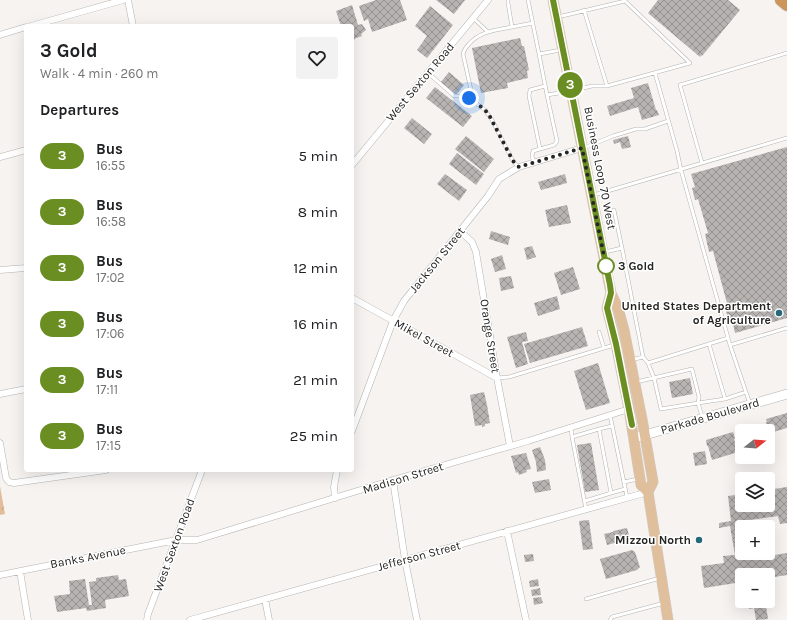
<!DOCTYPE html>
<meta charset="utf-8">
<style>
body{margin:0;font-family:Karla,sans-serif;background:#f2f2f2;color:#202124;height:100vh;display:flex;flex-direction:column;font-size:15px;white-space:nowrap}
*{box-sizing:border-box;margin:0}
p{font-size:13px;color:#757577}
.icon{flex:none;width:22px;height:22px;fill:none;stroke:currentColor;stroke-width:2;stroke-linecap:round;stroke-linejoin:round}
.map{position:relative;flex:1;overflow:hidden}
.panel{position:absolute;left:24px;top:24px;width:330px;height:448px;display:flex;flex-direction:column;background:#fff;border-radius:4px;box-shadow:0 4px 16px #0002}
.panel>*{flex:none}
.badge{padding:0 8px;border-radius:13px;font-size:14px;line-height:26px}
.needle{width:26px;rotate:73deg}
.fabs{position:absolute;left:735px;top:424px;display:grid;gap:8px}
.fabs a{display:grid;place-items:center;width:40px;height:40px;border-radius:4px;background:#fff;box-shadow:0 4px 16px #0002;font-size:20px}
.you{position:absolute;width:20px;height:20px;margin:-10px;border:3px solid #fff;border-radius:50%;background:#1a73e8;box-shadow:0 0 0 6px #1a73e833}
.map>.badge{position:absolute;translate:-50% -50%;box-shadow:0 0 0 2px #fff}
h2{padding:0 16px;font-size:15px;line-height:36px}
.round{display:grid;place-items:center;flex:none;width:42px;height:42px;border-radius:4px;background:#f2f2f2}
.overview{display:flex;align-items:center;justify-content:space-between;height:68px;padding:0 16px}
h1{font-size:19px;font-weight:700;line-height:30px}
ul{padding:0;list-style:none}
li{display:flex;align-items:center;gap:12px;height:56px;padding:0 16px}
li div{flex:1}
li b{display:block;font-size:15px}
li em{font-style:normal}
li .badge{min-width:44px;font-weight:700;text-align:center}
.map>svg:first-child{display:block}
</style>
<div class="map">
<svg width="787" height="620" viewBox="0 0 787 620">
<defs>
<pattern id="park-crowns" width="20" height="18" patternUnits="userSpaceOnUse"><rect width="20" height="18" fill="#e1bd99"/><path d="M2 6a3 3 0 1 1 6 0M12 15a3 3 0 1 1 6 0" fill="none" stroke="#c1a284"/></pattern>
<pattern id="building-cross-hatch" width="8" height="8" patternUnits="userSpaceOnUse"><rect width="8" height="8" fill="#b6b3b1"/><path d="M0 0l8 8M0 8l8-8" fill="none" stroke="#949190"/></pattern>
</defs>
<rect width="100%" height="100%" fill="#f6f3f1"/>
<path fill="url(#park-crowns)" d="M0,486l5,28 -5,1z"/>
<path fill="url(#building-cross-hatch)" d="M376,0h24l7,20 -35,12 -4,-13 -4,2 -5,-15z
M436,0h29l-11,14z
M658,0h70l12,10 -38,46 -1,-1 -1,2 -52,-44z
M352,5l6,20 4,-1 4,6 -5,4 1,2 -6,2 -4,4v-16h-11l-5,-15z
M430,6l23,19 -26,33 -10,-8 10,-14 -12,-10z
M520,38l2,8h2l5,24 -2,1 1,7 -21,5 1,5 -27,5 -9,-45z
M449,72l15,13 -8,10 -15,-13z
M648,83l8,27h1l2,5 -17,5 -4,-13 -28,9 -3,-10 27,-8 -3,-10z
M435,87l37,29 -9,11 -37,-29z
M412,118l20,16 -8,10 -20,-16z
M466,136l28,23 -10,13 -29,-23z
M628,136l3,11 -9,2 -2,-7 -6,2 -1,-4z
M787,147v171l-52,15 -3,-13 -3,1 -4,-13 3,-1 -15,-56 -4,1 -4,-18 3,-1 -10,-34 -3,1 -3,-12 3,-1 -4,-13z
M457,153l27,21 -8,11 -27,-21z
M445,174l22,16 -8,11 -22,-17z
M565,174l2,9 -26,7 -3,-8z
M567,205l4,18 -22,4 -4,-17z
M491,231l19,6 -2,8 -19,-6z
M532,246l4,11 -9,3 -3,-12z
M502,255l4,14 -11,3 -4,-13z
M573,267l7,22 -19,6 -7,-22z
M511,276l3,12 -13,3 -2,-13z
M557,296l3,13 -22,7 -4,-13z
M582,327l6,19 -58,17 -6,-19z
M526,332l2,9 -6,1 6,22 -12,4 -9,-31z
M598,363l12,40 -24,7 -12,-39z
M690,378l3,16 -21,4 -3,-16z
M484,392l3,13 3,18 -5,1v2l-3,1v-2l-7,1 -5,-31z
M787,413v15l-17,5 -1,-2 -1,1 -2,-10h1l-1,-3z
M733,432l2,6 -1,1 4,13 -26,8 -4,-14h-1l-1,-6z
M591,443l8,47 -14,2 -8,-47z
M540,447l5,13 1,10 -9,2 -1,-10 -4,-12z
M705,451l2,13 -12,2 -2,-13z
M526,453l5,16 -5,1 1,2 -8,3 -1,-3 -2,1 -5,-17z
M549,479l2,11 -16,3 -3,-11z
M787,487v36l-7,1 -2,-8 -29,4 1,7h-8v26h21v4l24,-4v22l-19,3v-3h-26v7l-38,6 -3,-22 23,-3 -1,-7 12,-1 -5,-29 -11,2v-5l12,-2 -3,-25 14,-2v11h26v-15z
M589,520l4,29 -10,1 -4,-29z
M627,528l3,11 -23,6 -3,-11 9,-2v-1z
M632,550l3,2 5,15 -3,3 -31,9 -6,-20z
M533,554l1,7 -9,1 -1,-7z
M118,575l1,5 7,-1 3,17 -24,4 1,8 -19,3 -1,-3 -29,4 -3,-16 16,-2 -1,-13 16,-2 4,26h3l-3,-23 7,-1v-3z
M538,579l1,7 -9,1 -1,-6z
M540,588l1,7 -9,1 -1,-6z
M768,592h1l2,13 -5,1 2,13 -12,1 -2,-12 -5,1 -1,-8h20z
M541,597l2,6 -9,2 -1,-7z"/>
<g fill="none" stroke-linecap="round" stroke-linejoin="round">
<g stroke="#b5b3b0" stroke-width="4">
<path id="lane" d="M508,0v3l4,24 21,-4
M528,0l11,54
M584,10l23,76
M558,17l67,-16 65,62 -83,23h-15l-21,5 -24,4 -8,-41 22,-4
M473,18l15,14
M428,73l24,21 2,2h8l7,2 16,12 7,10 21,41 5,6
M655,73l22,78 4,19 49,175 20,59
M469,98l2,-5v-3l-8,-36c1,-4 3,-7 6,-10 11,-13 28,-14 43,-17
M584,148l29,-12 23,-7h9l23,-8
M540,149l-11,-53 1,-6 15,-4
M534,163l-2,-7 1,-5 21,-6 3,-4 -10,-46
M702,163l-22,-78 107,-32
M594,195l193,-57
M614,210l8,38
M605,252l17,-4 21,109
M599,332l5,16
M709,344l16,55
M730,345l57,-17
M631,360l12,-3 5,6 80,-25
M648,363l6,15 7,31 37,-6 4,13
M497,378l12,-1 105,-32
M636,382l56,-13 7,28 -1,6 27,-4 21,-7
M610,415l17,82
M612,426l-13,3 12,64 14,-4
M571,428l1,9 27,-8
M572,437l14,72
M624,482l14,-3
M585,501l26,-8
M586,599l74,-21
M610,620l2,-3 52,-14"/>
</g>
<g stroke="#b5b3b0" stroke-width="7">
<path id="street" d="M128,0l5,26
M31,26l92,-26
M0,35l26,-8
M0,157l26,-7
M352,165l136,-165
M460,231l12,11 4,10 21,126 13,68
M0,270l26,-2
M352,298l145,80
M0,394l26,-5
M352,431l41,-110 11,-20 84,-105 11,-17 20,-12 63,-19
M0,443l6,35 3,4 5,1 92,-13
M393,480l12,80 12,60
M335,498l-1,-11 3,-17
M507,531l19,89
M20,571l8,49
M0,575l176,-35h21l23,-7 173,-53 135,-39 101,-32
M265,599l4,21
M147,620l1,-6 54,-144
M190,620l458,-128"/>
</g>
<g stroke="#b5b3b0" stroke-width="10">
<path id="secondary" d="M634,438l11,-3 142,-41"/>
</g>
<g stroke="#cfcfcf" stroke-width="11">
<path id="primary" d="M553,0l58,293 7,15 6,22 18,89 11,63 -5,10 20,128
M611,293l-4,15 9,36 13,65 12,76 7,7"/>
</g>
<g stroke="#cfcfcf" stroke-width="13">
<path id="highway" d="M781,0l6,5"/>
</g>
<use href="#lane" stroke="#fff" stroke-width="3"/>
<use href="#street" stroke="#fff" stroke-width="6"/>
<use href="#secondary" stroke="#fff" stroke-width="9"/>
<use href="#primary" stroke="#e0bf9c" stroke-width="10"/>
<use href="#highway" stroke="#cc955a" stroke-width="12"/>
</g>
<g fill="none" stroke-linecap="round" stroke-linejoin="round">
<g stroke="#fff" stroke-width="9">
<path id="line" d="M553,0l57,285 1,8 -4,15 9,36 16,81"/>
</g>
<use href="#line" stroke="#6b8e23" stroke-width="6"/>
<path stroke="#262524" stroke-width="4" stroke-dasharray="0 7.2" d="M469,98l10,7 9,8 25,48 6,6 63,-19 24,118"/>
</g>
<circle fill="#fff" stroke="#6b8e23" stroke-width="2" cx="606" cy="266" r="8"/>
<g fill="#25697a" stroke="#fff" stroke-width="1.5">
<circle cx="779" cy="313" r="4"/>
<circle cx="699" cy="540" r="4"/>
</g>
<g text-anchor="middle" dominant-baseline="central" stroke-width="3" stroke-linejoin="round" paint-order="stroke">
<g font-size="12" fill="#262524" stroke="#fff">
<text transform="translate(420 82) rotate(-50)">West Sexton Road</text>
<text transform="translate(600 168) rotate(79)">Business Loop 70 West</text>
<text transform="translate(437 260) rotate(-51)">Jackson Street</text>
<text transform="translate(490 336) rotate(81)">Orange Street</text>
<text transform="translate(424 338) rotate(29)">Mikel Street</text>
<text transform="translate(710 416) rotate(-16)">Parkade Boulevard</text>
<text transform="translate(403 478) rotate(-17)">Madison Street</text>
<text transform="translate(174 545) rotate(-70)">West Sexton Road</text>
<text transform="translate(419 556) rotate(-15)">Jefferson Street</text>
<text transform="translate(88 557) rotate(-11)">Banks Avenue</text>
</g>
<g font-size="12" font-weight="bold" fill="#262524" stroke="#fff" text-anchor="start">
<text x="618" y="266">3 Gold</text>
</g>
<g font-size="12" font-weight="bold" fill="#262524" stroke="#fff" text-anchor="end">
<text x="771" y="306">United States Department<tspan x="771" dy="14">of Agriculture</tspan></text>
<text x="691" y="540">Mizzou North</text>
</g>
</g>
</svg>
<div class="fabs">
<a><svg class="needle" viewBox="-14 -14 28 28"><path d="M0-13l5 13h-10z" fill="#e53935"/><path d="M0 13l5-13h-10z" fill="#757577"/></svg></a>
<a><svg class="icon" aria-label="layers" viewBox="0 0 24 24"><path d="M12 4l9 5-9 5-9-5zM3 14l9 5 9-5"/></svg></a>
<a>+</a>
<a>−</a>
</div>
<div class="you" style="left:469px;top:98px"></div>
<b class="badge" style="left:570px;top:85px;background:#6b8e23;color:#fff">3</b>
<section class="panel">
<div class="overview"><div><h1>3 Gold</h1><p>Walk · 4 min · 260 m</p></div><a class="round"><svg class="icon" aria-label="heart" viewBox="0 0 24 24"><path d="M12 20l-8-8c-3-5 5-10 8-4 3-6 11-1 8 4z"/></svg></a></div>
<h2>Departures</h2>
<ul>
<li><span class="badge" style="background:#6b8e23;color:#fff">3</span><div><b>Bus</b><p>16:55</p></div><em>5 min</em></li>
<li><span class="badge" style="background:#6b8e23;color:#fff">3</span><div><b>Bus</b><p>16:58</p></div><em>8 min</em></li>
<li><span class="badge" style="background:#6b8e23;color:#fff">3</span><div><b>Bus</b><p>17:02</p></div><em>12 min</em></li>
<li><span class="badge" style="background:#6b8e23;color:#fff">3</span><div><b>Bus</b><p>17:06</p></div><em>16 min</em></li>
<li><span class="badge" style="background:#6b8e23;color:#fff">3</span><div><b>Bus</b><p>17:11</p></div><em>21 min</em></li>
<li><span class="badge" style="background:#6b8e23;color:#fff">3</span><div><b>Bus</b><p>17:15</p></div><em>25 min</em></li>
</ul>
</section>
</div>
